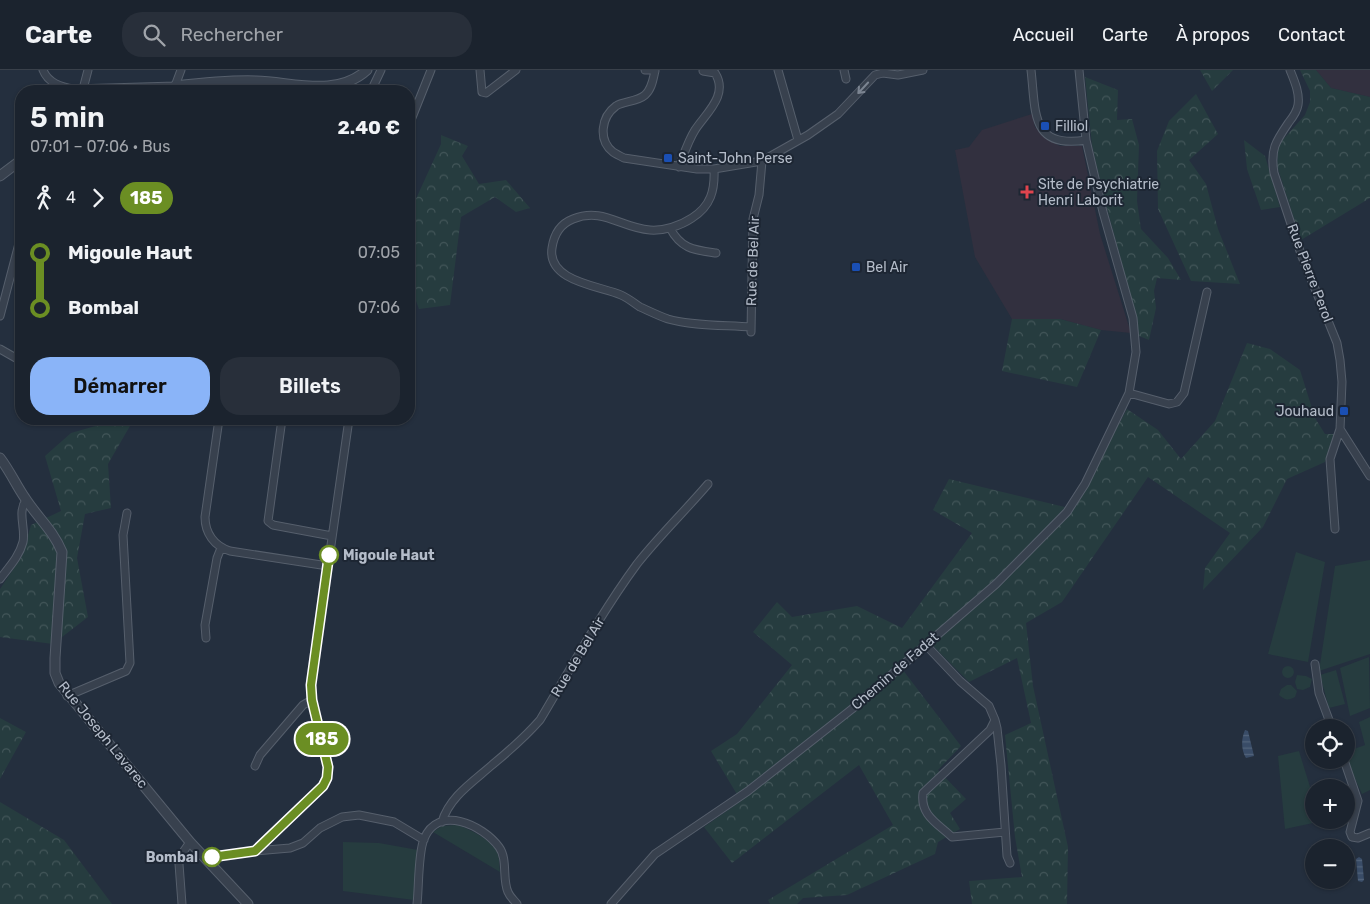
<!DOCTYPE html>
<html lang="fr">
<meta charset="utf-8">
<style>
body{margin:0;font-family:Rubik,sans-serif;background:#282f3a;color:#f1f3f6;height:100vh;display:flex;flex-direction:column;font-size:19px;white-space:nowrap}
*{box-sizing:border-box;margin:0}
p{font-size:16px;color:#a0a4aa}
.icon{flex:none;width:28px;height:28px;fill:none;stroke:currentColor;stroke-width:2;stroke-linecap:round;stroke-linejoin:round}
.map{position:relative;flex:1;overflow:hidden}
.details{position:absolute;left:15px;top:15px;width:400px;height:340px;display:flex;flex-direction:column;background:#1b232e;border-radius:20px;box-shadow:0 1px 4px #0004,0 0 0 1px #39404a}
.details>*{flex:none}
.badge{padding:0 10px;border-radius:16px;font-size:18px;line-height:32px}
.tools{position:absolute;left:1305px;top:649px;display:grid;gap:10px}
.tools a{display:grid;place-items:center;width:50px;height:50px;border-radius:50%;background:#1b232e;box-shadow:0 1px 4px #0004,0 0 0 1px #39404a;font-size:25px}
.map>.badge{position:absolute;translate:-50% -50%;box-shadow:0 0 0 2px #fff}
.legs{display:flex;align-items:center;gap:8px;height:55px;padding:0 15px;font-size:16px}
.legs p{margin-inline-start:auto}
.head{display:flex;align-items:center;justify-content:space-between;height:85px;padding:0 15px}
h1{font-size:28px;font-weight:600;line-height:38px}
.primary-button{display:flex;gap:10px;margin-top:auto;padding:10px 15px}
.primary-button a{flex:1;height:58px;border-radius:20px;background:#8ab4f8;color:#111;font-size:20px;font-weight:600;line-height:58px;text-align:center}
.primary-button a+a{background:#282f3a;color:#f1f3f6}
ul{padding:0 15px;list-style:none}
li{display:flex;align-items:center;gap:18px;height:55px;font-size:19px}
li i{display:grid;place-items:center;width:8px;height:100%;margin:0 6px;background:currentColor}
li i::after{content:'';width:12px;height:12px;margin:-6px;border:4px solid;border-radius:50%;background:#1b232e}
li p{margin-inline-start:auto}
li:first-child i{background:linear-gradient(#0000 50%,currentColor 0)}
li:last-child i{background:linear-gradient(currentColor 50%,#0000 0)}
header{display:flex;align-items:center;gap:30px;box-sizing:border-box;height:70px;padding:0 25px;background:#1b232e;border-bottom:1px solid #39404a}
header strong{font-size:24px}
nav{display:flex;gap:28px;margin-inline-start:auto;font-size:18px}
.search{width:350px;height:45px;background:#282f3a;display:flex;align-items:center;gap:12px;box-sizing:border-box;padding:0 18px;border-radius:20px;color:#a0a4aa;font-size:19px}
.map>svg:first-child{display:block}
</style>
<header>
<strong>Carte</strong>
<div class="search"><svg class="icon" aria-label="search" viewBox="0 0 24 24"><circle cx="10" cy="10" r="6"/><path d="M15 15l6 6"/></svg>Rechercher</div>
<nav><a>Accueil</a><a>Carte</a><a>À propos</a><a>Contact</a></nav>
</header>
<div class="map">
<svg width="1370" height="834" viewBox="0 0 1370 834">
<defs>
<pattern id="forest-crowns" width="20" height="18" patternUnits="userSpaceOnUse" patternTransform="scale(1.25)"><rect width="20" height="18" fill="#263c3f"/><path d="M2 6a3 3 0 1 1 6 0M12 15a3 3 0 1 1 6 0" fill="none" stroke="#435659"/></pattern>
<pattern id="water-rules" width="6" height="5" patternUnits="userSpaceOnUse" patternTransform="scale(1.25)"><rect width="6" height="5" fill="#394c67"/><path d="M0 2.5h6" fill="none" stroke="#53647b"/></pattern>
</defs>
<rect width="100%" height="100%" fill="#242f3e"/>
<path fill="#32303f" d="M1316,0h54v27l-39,-9z
M1032,44l3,13 11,12 14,7h22l18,88 31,99 -30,-3 -41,-11h-48l-37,-62 -20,-107 14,-3 13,-17z"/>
<path fill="#263c3f" d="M1296,482l29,10 -17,100 -40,-8z
M1370,490v94l-51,17 16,-105z
M1369,587l1,51 -20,8 -10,-48z
M1282 602a6 6 0 1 1 12 0a6 6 0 1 1-12 0Z
M1336,600l9,34 -16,4 -9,-33z
M1297,605l9,1 6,3 -2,8 -7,3 -6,-1 -2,-7z
M1287,615h4l6,6 -2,6c-7,4 -10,3 -16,-2l2,-6z
M1370,647v73l-8,4 -16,-35v-7l19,-7 -6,-23z
M1299,681l15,49v20h2l-3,3 -28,6 -7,-73z
M457,755c12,4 34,14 40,27 3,6 2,14 3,20l-67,-40 9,-6z
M343,772l36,1 39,7 -4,50 -71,-9z"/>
<path fill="url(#forest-crowns)" d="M1200,0h33l-21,21z
M1300,0h16l15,18 39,9v101l-69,42 -24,-74 1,-21 27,-30 5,-13v-11z
M1085,7l33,13 -1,30 15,-1 7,26 -2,56 4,28 27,29 13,22 -24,-2 -3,13 2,17 -7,32 -10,-4 -2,-16 -33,-123 -12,-52z
M1196,24l22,40 -29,26 17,24 12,45 22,55 -49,-3 -33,-72 -1,-58 12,-30z
M441,65l27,11 -6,10 17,28 27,-4 24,28 -14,4 -21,-15 -34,20 -11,88 -31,4 -10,-27 4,-24 2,-57 26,-57z
M1244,70l21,16 15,51 -19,3 -14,-41z
M1012,249h48l41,11 -24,57 -75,-16z
M1247,273l23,6 30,21 15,48 10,16h9l-9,28 -38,17 -24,48 -60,63 2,-22 25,-35 -82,-56 -86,125 -36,21 7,63 35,161 -1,57h-95l-3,-23 53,-4 -7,-40 -10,-102 26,-12 -14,-65 -48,24 -42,-42 -28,25 62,81 -23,24 28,29 -16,14 10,16 -22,13 -3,12 -88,41 -44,3 -6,6h-27l-2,-4 125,-75 -34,-60 -127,98 -28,-36 37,-26 -30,-50 26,-17 55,-69 -39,-33 24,-30 15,15 65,-11 45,22 70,-95 -39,-23 16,-31 124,30 54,-100 31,21 23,29 34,-38z
M120,349h14l-26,45 3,44 -26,6 -8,44 11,59 -35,27 -53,-7v-48l22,-33 9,-31 30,-14 -16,-55 26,-23z
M0,648l26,14 -26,47z
M0,732l64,38 48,64h-112z"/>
<path fill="url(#water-rules)" d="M1245,660l3,1 6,25 -8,2c-5,-8 -5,-19 -1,-28z
M1359,787l3,2 2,21 -2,2 -4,-1 -2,-22z"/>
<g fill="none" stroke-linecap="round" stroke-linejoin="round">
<g stroke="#565f6c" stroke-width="9">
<path id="minor" d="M43,0c5,13 18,17 31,19l101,-3 6,-16
M480,0l2,22 4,1 30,-23
M645,0h10
M778,0l20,70
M844,0l2,9
M1031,0c5,42 -1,79 55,70
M1290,0c4,10 10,23 8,35 -1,6 -5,12 -9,17 -13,19 -19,27 -15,51l27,81 36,89 3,17 2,22 -2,47 30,47
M655,1c-2,8 -3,18 -10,24 -8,7 -21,6 -29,11 -15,11 -18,34 -3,46 3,2 7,4 11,6l73,11h17c1,21 -3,37 -22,49 -12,8 -28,13 -42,12 -29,-2 -47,-23 -77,-11 -13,5 -19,15 -21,29 -5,34 49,38 69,47 7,3 13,8 19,12 9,4 19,9 28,12 24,7 58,6 83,8
M83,19l5,-19
M371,21l10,-21
M409,55l22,-55
M679,97c5,-13 9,-26 16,-37 11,-17 34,-35 20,-57l-12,-2
M714,99l48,-8 46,-26 30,-21 37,-39 8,-2 15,2 25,-5
M670,158c11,21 24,22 46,25
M0,246l21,-80
M751,262l2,-113 6,-24 3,-34
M0,279l21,12
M1129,323l40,11 8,-2 7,-9 23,-101
M219,349l-14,98c0,16 9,29 25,34l98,15
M282,349l-14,102 5,4 59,11
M1335,459l-5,-70 10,-30
M0,509c9,-12 19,-22 23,-37 3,-14 -6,-29 3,-42
M206,568l-1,-13 12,-67 4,-10
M925,574l35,37 29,25 6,14 -5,10 -67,63c-3,22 14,30 29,44l53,-5
M1315,594l4,29 13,35
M67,626l59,-25 4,-8 -7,-128 4,-22
M995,650l2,8 4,37 6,91 3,7
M1344,690l14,41 -8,31 2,5 6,1 12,-5
M255,696l5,-11 43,-50 9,-5
M442,752c7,-25 32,-41 50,-57 17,-14 33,-28 48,-45 31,-52 61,-107 97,-156 22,-28 48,-53 71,-80
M255,781l68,-64 4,-9 2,-11 -17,-67 -1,-15 38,-266
M206,789l6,-2 43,-6 35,-3 13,-5 17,-15 22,-11 17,-2 35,7 30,18
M182,834l-3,-40 2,-9 9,-13
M417,834c2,-17 1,-51 7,-65 14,-35 59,-14 75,8 9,12 3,32 9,45 2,5 6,8 9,12
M611,834l44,-50 93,-63 104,-82 144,-125 71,-72 18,-28 44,-91 7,-41 -3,-34 -30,-106 -17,-72 -7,-70"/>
</g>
<g stroke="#565f6c" stroke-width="11">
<path id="tertiary" d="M172,21l3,-5c27,-3 54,-6 81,-5 37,1 80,17 111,-11
M0,106l21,-16
M0,388c10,13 16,27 25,40 13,20 28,32 37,54l-7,106v15l4,10 131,159 58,62"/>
</g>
<use href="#minor" stroke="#38414e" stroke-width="7"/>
<use href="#tertiary" stroke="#38414e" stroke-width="9"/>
</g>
<defs><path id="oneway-shaft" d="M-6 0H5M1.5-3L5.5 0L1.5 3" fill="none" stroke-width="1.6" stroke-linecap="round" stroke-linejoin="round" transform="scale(1.25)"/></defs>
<use stroke="#7c8592" href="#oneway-shaft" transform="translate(863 18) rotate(133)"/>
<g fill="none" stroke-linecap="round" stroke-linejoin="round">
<g stroke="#fff" stroke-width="11">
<path id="line-1" d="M212,787l43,-6 68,-65 4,-8 1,-11 -16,-67 -1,-15 18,-130"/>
</g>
<use href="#line-1" stroke="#6b8e23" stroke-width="8"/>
</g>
<g fill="#1a4fb4" stroke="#1d2633" stroke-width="2">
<rect x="1040" y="51" width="10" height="10" rx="2.5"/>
<rect x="663" y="83" width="10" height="10" rx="2.5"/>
<rect x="851" y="192" width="10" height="10" rx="2.5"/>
<rect x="1339" y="336" width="10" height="10" rx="2.5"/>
</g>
<path fill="#e0444e" stroke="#1d2633" stroke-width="2" d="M1024.5 114.5h5v5h5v5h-5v5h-5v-5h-5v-5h5z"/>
<g fill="#fff" stroke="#6b8e23" stroke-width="2.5">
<circle cx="329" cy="485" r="9"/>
<circle cx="212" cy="787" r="9"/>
</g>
<g text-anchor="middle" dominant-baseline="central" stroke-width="4" stroke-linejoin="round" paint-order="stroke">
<g font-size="14" fill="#b4bcc9" stroke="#1d2633" text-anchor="start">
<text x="1055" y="56">Filliol</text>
<text x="678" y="88">Saint-John Perse</text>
<text x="1038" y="114">Site de Psychiatrie<tspan x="1038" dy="16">Henri Laborit</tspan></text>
<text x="866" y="197">Bel Air</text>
<text x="1334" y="341" text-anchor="end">Jouhaud</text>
</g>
<g font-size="14" fill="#b4bcc9" stroke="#1d2633">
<text transform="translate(753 191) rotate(-88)">Rue de Bel Air</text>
<text transform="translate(1310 203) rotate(69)">Rue Pierre Perol</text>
<text transform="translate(578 587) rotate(-59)">Rue de Bel Air</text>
<text transform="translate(895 601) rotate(-41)">Chemin de Fadat</text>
<text transform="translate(103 665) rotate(51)">Rue Joseph Lavarec</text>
</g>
<g font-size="14" font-weight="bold" fill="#b4bcc9" stroke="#1d2633" text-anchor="start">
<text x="343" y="485">Migoule Haut</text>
<text x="198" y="787" text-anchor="end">Bombal</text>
</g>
</g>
</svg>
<div class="tools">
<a><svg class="icon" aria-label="locate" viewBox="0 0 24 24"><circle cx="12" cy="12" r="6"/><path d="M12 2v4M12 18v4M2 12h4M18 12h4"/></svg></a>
<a>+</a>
<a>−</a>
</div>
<b class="badge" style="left:322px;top:669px;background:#6b8e23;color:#fff">185</b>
<section class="details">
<div class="head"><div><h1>5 min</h1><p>07:01 – 07:06 · Bus</p></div><b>2.40 €</b></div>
<div class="legs"><svg class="icon" aria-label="walk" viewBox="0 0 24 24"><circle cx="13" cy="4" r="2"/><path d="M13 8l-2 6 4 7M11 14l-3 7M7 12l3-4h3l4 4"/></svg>4<svg class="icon" aria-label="forward" viewBox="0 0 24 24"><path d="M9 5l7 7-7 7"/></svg><b class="badge" style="background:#6b8e23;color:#fff">185</b></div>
<ul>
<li><i style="color:#6b8e23"></i><b>Migoule Haut</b><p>07:05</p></li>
<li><i style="color:#6b8e23"></i><b>Bombal</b><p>07:06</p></li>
</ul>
<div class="primary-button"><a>Démarrer</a><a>Billets</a></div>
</section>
</div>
